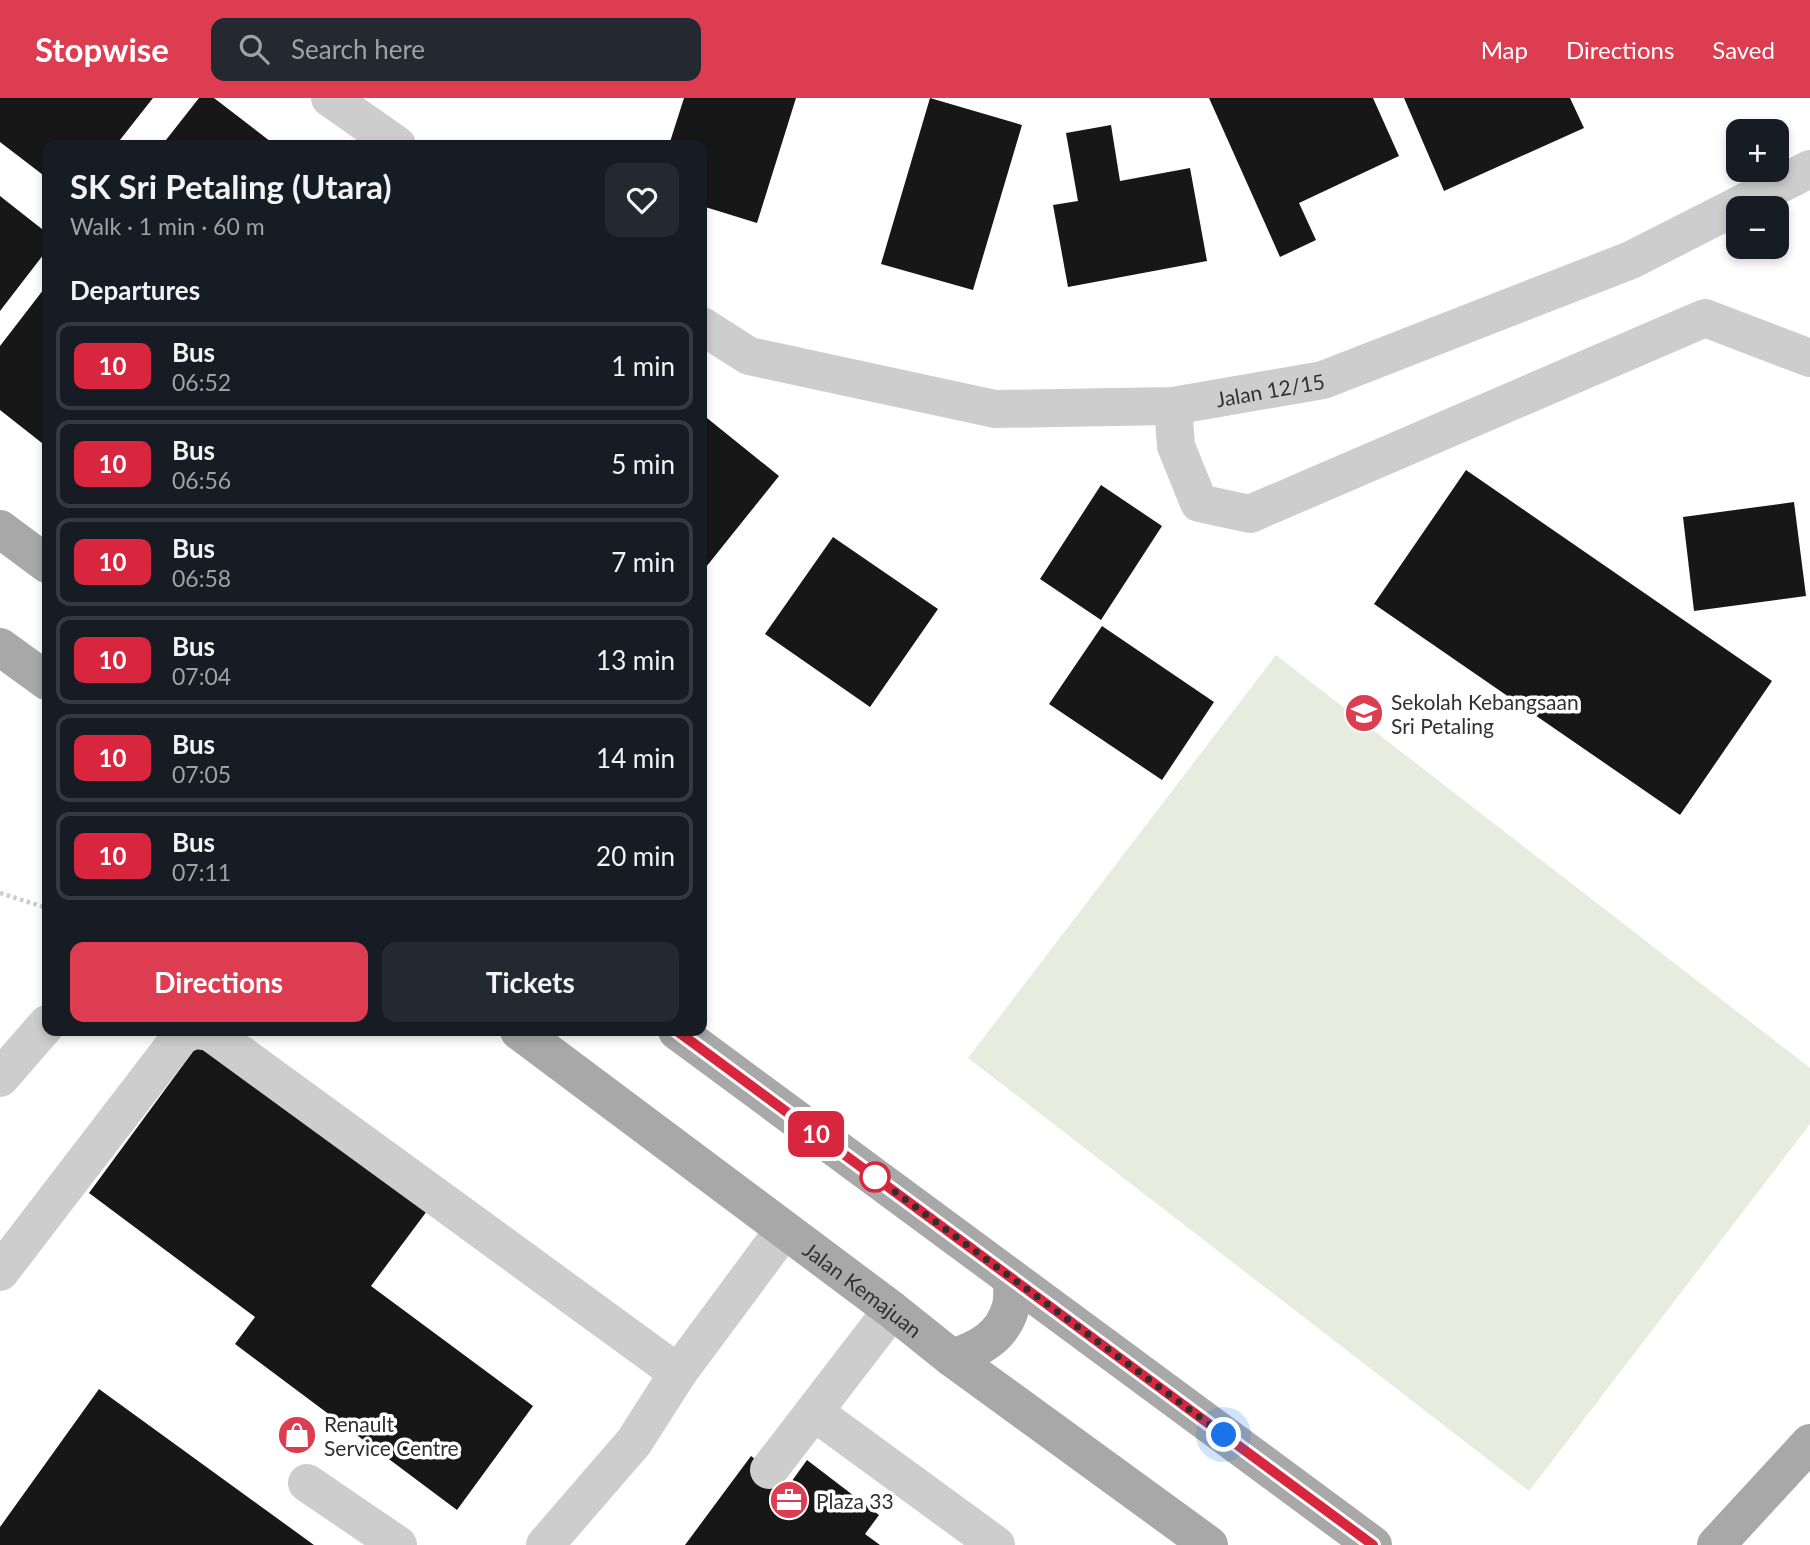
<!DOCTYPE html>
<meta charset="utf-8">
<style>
body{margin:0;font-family:Lato,sans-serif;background:#242831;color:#f1f3f6;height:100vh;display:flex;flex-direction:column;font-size:26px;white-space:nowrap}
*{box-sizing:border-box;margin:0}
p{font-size:23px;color:#9ea1a6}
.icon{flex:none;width:38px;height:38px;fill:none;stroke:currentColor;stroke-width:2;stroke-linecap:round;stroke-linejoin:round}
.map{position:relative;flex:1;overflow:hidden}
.drawer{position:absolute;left:42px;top:42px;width:665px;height:896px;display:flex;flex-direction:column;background:#171b24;border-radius:14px;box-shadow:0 4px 10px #0003}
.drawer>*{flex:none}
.badge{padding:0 14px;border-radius:10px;font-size:24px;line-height:46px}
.buttons{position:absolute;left:1726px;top:21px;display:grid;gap:14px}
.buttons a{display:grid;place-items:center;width:63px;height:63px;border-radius:14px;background:#171b24;box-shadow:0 4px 10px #0003;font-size:35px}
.you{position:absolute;width:35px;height:35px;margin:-18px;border:5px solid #fff;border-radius:50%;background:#1a73e8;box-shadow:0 0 0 10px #1a73e833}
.map>.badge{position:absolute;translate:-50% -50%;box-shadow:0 0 0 4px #fff}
h2{padding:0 28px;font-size:26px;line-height:63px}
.round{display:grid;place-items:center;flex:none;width:74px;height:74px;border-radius:14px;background:#242831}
.head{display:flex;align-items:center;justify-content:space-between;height:119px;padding:0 28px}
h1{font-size:33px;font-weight:700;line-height:52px}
.primary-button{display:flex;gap:14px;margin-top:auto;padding:14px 28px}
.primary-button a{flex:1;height:80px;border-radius:14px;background:#dd3d51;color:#fff;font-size:28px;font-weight:700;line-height:80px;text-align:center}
.primary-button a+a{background:#242831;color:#f1f3f6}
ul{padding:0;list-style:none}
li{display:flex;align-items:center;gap:21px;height:88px;margin:0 14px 10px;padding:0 14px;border:4px solid #363941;border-radius:14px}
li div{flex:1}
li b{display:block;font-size:26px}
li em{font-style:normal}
li .badge{min-width:77px;font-weight:700;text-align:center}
header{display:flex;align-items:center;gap:42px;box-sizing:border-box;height:98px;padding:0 35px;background:#dd3d51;color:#fff}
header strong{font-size:33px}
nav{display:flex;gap:38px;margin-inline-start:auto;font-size:24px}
.search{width:490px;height:63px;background:#242831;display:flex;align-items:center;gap:18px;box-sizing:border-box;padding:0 24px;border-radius:14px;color:#9ea1a6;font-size:26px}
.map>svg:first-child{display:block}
</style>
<header>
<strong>Stopwise</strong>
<div class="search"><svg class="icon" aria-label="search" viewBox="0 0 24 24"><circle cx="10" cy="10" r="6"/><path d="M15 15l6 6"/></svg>Search here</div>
<nav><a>Map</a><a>Directions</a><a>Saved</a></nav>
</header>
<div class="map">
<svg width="1810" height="1447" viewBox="0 0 1810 1447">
<rect width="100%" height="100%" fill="#fff"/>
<path fill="#e7ecdf" d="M1276,557l534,413v56l-281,367 -561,-433z"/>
<path fill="#171717" d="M0,0h153l-37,47h-69v33l-47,-36z
M199,0h15l61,47h-113z
M684,0h112l-39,125 -55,-17v-61h-33z
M930,0l92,27 -49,165 -92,-26z
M1209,0h164l26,58 -100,47 17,37 -36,17z
M1404,0h166l14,30 -140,63z
M1111,27l9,56 70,-13 17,93 -139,26 -15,-82 25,-4 -12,-68z
M0,98l47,37v17l-47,61z
M47,187v162l-47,-37v-64z
M702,316l77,62 -77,96z
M1466,372l306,211 -92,134 -306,-211z
M1101,387l61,41 -61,94 -61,-41z
M1794,404l12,94 -112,15 -11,-94z
M833,439l105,72 -68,98 -105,-73z
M1102,528l112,76 -52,78 -113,-76z
M200,944l227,169 -56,75 162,120 -76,104 -222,-166 20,-27 -166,-124z
M99,1291l215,156h-314v-18z
M751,1358l38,29 18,-25 72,55 -14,19 15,11h-195z"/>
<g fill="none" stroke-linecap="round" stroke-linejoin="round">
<path stroke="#cdcdcd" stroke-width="4.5" stroke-dasharray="3.5 3.5" stroke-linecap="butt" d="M0,795l47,15"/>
<g stroke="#cdcdcd" stroke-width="38">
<path d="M330,0l67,47"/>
<path id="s1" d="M702,228l47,30 246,53 178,-3 150,-26 308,-120 179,-91"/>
<path d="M1173,308l3,40 23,57 51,11 455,-196 105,40"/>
<path d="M202,933l8,1 468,341"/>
<path d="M0,980l47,-54"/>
<path d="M0,1174l181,-236 11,-5"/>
<path d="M814,1314l182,133"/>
<path d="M769,1372l123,-160"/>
<path d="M307,1385l91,62"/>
<path d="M545,1447l89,-103 44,-69 106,-143"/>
</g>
<g stroke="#a8a8a8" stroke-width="38">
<path d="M0,431l47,35"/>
<path d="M0,549l47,34"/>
<path id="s2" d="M519,933l373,279 60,48 257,187"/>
<path d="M677,933l696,514"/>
<path d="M952,1260c27,-9 51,-21 59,-52 2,-8 1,-19 1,-27"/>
<path d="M1716,1447l94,-102"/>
</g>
</g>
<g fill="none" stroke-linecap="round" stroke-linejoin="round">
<g stroke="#fff" stroke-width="16">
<path id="line" d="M677,933l696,514"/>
</g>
<use href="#line" stroke="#d7263d" stroke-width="10"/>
<path stroke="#303030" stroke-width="7" stroke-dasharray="0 12.6" d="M875,1079l349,258"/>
</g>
<defs>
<g id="school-disc" transform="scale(2.0125)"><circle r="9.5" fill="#dd3d51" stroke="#fff"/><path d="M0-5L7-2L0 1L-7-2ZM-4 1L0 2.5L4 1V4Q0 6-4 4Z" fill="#fff"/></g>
<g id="shop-disc" transform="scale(2.0125)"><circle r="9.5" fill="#dd3d51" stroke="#fff"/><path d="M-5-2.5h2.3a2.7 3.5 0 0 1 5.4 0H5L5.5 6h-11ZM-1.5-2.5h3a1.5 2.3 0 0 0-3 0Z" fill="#fff"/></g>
<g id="office-disc" transform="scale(2.0125)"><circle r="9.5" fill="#dd3d51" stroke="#fff"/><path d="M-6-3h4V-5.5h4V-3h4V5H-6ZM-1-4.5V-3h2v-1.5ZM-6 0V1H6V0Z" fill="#fff"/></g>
</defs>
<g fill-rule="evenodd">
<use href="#school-disc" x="1364" y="615"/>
<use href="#shop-disc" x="297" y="1337"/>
<use href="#office-disc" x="789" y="1402"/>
</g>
<circle fill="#fff" stroke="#d7263d" stroke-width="3.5" cx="875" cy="1079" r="14"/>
<g text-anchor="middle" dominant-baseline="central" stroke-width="7" stroke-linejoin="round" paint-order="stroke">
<g font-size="21" fill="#303030" stroke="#fff">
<text stroke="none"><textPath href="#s1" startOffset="584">Jalan 12/15</textPath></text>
<text stroke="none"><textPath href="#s2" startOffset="430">Jalan Kemajuan</textPath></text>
</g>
<g font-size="21" fill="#303030" stroke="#fff" text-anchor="start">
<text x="1391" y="603">Sekolah Kebangsaan<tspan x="1391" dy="24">Sri Petaling</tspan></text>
<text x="324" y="1325">Renault<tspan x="324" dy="24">Service Centre</tspan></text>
<text x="816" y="1402">Plaza 33</text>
</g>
</g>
</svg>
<div class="buttons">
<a>+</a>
<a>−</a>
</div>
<div class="you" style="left:1224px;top:1337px"></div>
<b class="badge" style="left:816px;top:1036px;background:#d7263d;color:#fff">10</b>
<section class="drawer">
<div class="head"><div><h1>SK Sri Petaling (Utara)</h1><p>Walk · 1 min · 60 m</p></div><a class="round"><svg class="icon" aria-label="heart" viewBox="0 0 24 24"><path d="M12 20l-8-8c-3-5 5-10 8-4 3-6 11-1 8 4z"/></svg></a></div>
<h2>Departures</h2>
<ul>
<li><span class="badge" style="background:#d7263d;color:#fff">10</span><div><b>Bus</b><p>06:52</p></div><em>1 min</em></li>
<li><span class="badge" style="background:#d7263d;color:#fff">10</span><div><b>Bus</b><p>06:56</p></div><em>5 min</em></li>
<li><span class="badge" style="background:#d7263d;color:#fff">10</span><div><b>Bus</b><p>06:58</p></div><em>7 min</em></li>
<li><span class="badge" style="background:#d7263d;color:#fff">10</span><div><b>Bus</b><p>07:04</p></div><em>13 min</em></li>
<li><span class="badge" style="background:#d7263d;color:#fff">10</span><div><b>Bus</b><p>07:05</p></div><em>14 min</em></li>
<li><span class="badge" style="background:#d7263d;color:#fff">10</span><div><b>Bus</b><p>07:11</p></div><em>20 min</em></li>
</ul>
<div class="primary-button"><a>Directions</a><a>Tickets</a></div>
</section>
</div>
